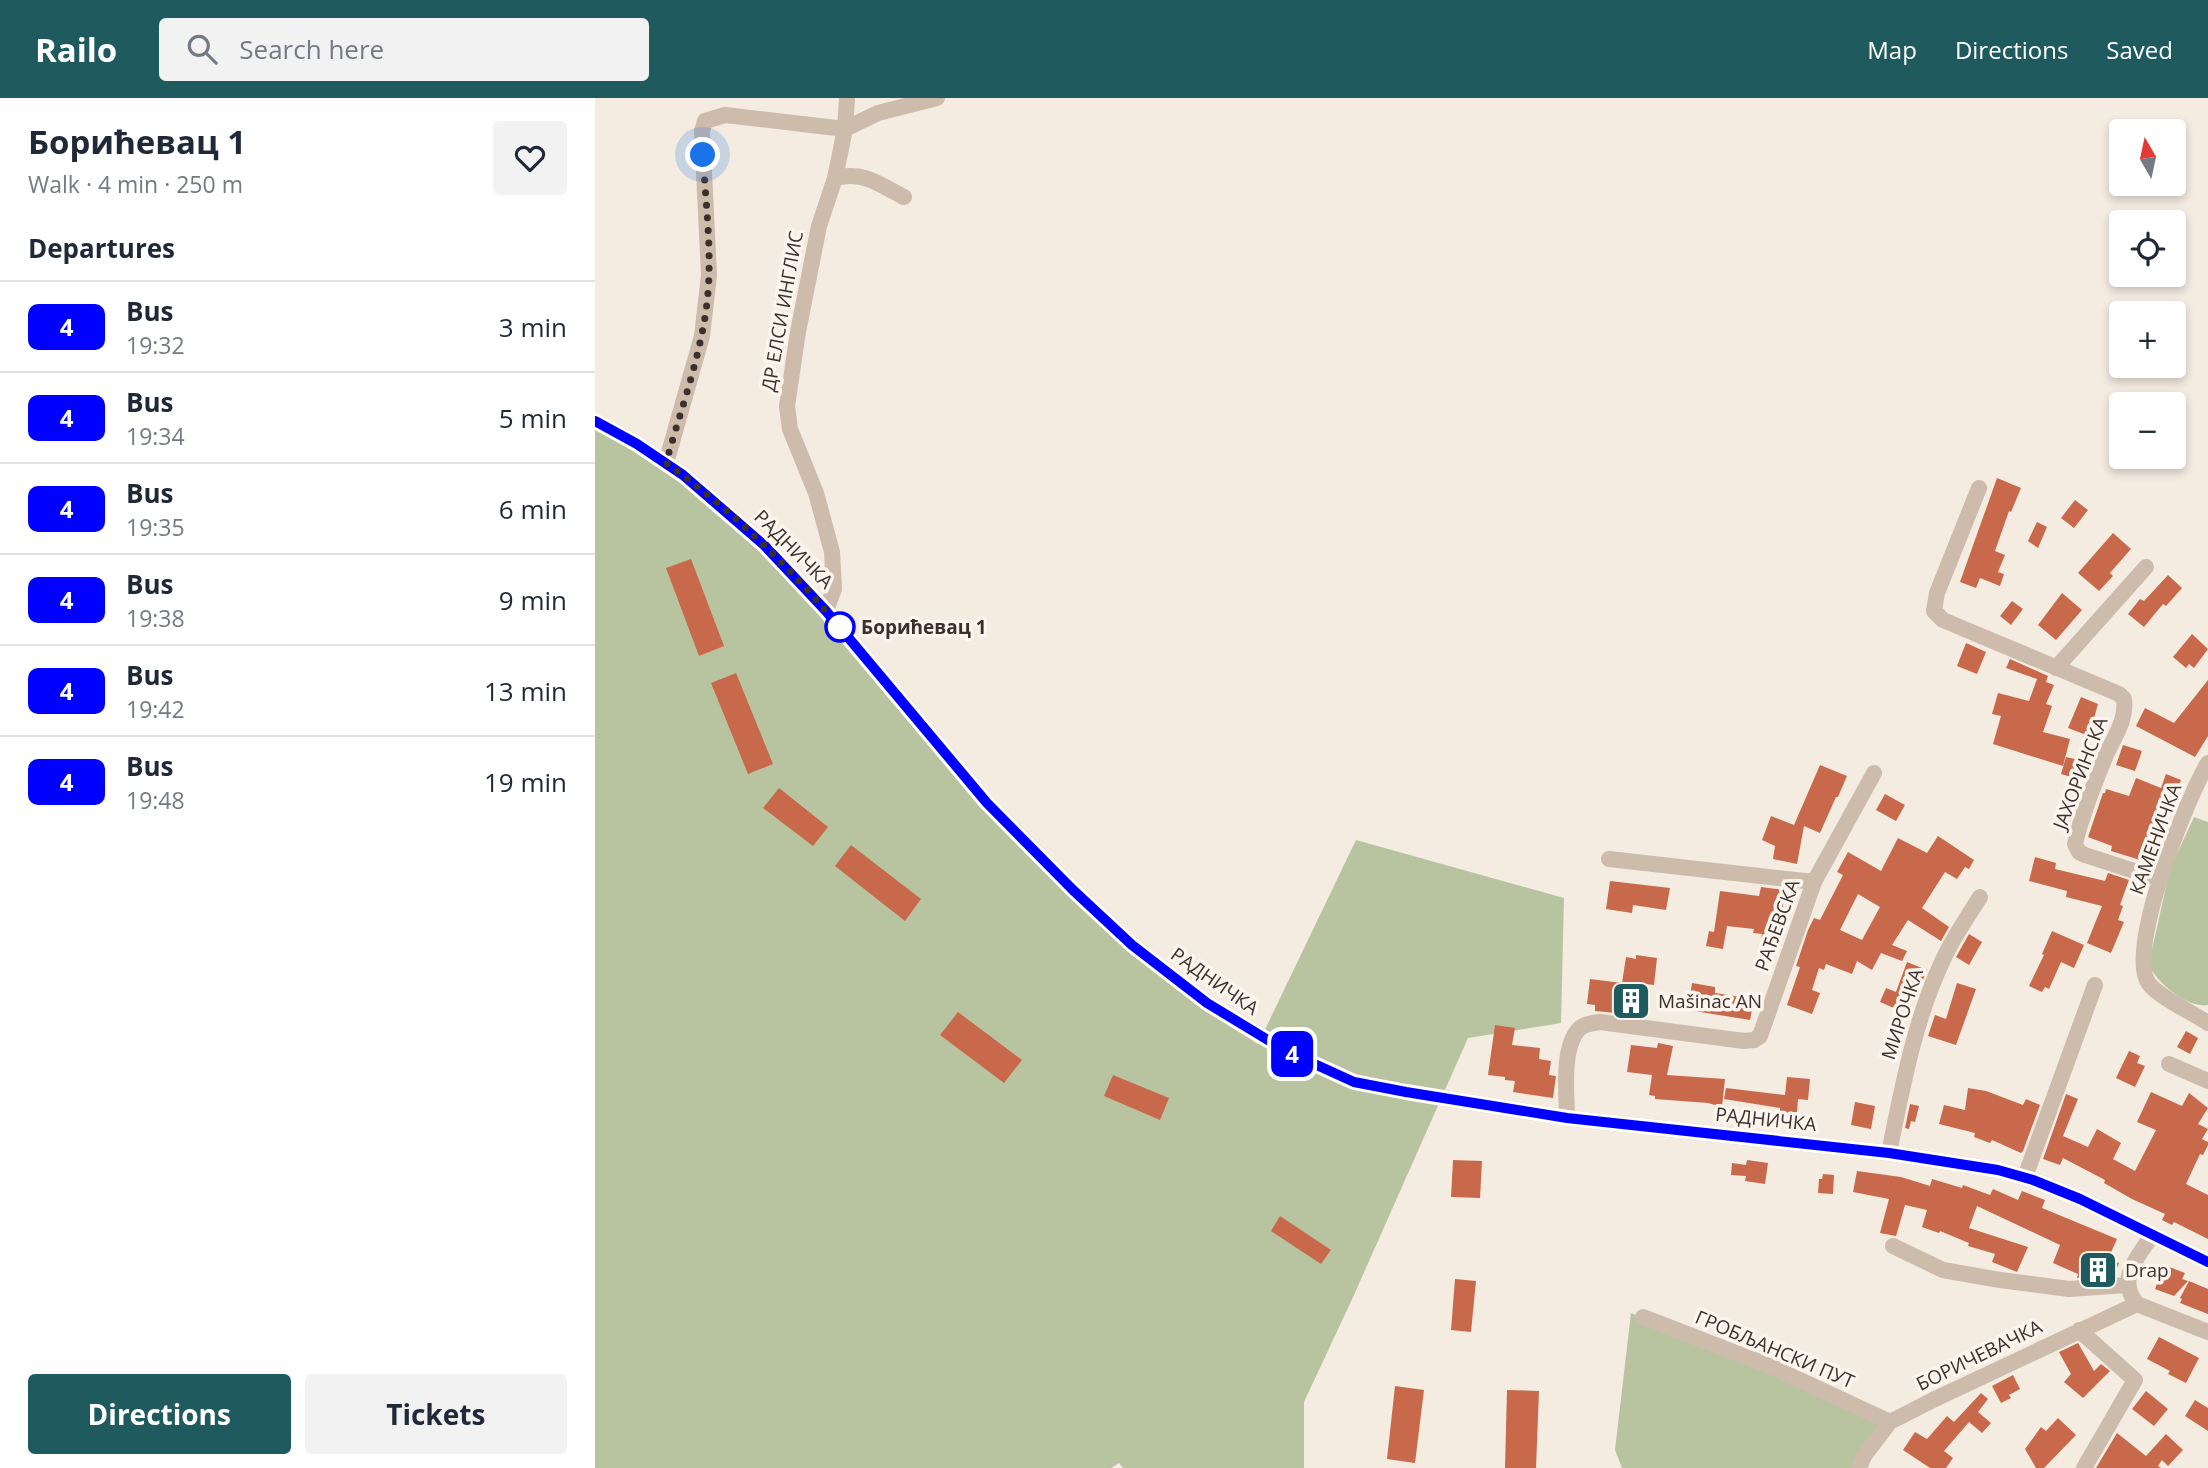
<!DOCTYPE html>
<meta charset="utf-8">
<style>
body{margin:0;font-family:"Open Sans",sans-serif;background:#f2f2f3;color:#1f2937;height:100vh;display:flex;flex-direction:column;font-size:26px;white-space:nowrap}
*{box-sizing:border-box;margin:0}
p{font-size:23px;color:#747a83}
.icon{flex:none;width:38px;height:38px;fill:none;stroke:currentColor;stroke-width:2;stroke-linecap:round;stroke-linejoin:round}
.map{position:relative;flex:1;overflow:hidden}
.details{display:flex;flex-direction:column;background:#fff;width:595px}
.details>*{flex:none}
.badge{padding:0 14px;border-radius:10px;font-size:24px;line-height:46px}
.needle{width:46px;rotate:351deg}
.fabs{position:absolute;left:1514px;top:21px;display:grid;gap:14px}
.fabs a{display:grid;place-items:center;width:77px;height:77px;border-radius:7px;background:#fff;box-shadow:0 4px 10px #0003;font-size:35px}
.you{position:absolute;width:35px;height:35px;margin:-18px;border:5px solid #fff;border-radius:50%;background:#1a73e8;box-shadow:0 0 0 10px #1a73e833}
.map>.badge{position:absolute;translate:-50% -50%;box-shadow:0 0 0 4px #fff}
h2{padding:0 28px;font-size:26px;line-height:63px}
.round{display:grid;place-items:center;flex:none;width:74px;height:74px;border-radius:7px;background:#f2f2f3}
.summary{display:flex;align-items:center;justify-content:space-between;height:119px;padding:0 28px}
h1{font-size:33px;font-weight:700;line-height:52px}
.action{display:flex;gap:14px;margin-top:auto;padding:14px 28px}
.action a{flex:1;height:80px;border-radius:7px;background:#1f5a5e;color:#fff;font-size:28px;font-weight:700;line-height:80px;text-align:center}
.action a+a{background:#f2f2f3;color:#1f2937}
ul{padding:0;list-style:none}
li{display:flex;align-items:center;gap:21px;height:91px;padding:0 28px;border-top:2px solid #e0e1e3}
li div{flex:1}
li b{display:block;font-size:26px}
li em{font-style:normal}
li .badge{min-width:77px;font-weight:700;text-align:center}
header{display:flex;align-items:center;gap:42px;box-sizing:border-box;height:98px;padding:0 35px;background:#1f5a5e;color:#fff}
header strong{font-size:33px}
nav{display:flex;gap:38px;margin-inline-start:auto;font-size:24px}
.search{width:490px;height:63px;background:#f2f2f3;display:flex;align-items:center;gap:18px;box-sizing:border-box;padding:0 24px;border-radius:7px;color:#747a83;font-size:26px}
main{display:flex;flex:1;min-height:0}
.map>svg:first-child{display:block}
</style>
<header>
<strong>Railo</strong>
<div class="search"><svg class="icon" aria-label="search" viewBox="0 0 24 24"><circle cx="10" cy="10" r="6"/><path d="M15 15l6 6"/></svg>Search here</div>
<nav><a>Map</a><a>Directions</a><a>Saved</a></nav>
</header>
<main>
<section class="details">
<div class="summary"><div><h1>Борићевац 1</h1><p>Walk · 4 min · 250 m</p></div><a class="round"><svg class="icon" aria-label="heart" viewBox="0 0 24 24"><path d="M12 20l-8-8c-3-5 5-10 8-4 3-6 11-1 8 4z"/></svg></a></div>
<h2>Departures</h2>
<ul>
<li><span class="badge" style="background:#00f;color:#fff">4</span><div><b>Bus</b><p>19:32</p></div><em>3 min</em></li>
<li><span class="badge" style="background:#00f;color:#fff">4</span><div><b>Bus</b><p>19:34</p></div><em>5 min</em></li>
<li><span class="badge" style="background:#00f;color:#fff">4</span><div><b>Bus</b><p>19:35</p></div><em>6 min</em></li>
<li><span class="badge" style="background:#00f;color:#fff">4</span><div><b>Bus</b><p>19:38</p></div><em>9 min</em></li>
<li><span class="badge" style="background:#00f;color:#fff">4</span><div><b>Bus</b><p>19:42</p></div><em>13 min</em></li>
<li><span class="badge" style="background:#00f;color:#fff">4</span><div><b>Bus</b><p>19:48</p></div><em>19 min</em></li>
</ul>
<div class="action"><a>Directions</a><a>Tickets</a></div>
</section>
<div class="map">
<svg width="1613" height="1370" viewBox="0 0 1613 1370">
<rect width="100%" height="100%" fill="#f4ebe1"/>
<path fill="#b8c4a0" d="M0,331l70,41 98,83 39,39 129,155 275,264 52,33 98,-204 208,58 -3,125 -93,15 -114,257 -50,107v66h-181l-4,-5 -8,5h-516z
M1599,719l14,5v183c-19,4 -55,-24 -59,-42l21,-94z
M1036,1215l57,28 202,81 -31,46h-237l-7,-18z"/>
<path fill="#c8694b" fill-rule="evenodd" d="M1402,380l24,10 -10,24 -2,-1 -14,40 10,4 -7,17 6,2 -4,12 -20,-8 -4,10 -16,-6z
M1480,402l13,10 -14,18 -13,-10z
M1442,424l10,5 -9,21 -10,-7z
M1518,435l18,16 -21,24 3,3 -14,15 -21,-18z
M96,461l33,87 -25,10 -33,-88z
M1573,477l14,13 -16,18 -3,-2 -19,23 -16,-13 12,-15 4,2z
M1467,495l20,17 -26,30 -18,-15z
M1417,503l11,8 -12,16 -11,-9z
M1597,536l16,15 -14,19 -5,-4 -3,4 -13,-11z
M1371,545l20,9 -9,22 -20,-8z
M1415,561l38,17 -2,6 8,3 -8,19 6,2 -9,26 27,7 -7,27 -70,-22 8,-28 -9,-2 6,-21 31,8 8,-22 -31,-11z
M141,575l37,91 -25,10 -37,-91z
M1613,582v56l-13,21 -59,-31 9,-18 29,15z
M1486,599l17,7 -9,32 -21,-8z
M1528,647l19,6 -7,20 -19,-6z
M1471,659l17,4 -5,18 -17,-5z
M1225,667l27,11 -9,21h-2l-16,36 -16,-7 -7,38 -24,-5 2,-13 -13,-6 9,-24 23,9z
M1571,676l15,6 -8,21 -3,-1 -17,48h2l-5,15 -39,-12 1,-5 -24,-9 15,-44h2l1,-4 23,7 7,-18 25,10z
M184,690l49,39 -15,19 -50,-38z
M1290,696l20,11 -9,16 -20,-11z
M1343,738l36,24 -5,9 -4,-2 -8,12 -12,-7 -23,36 27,19 -8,14 -33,-21 -16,25 15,6 -5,10 -21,-8 -9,17 -15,-9 -5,13 -26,-10 -2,6 -5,-2 -7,22 8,3 -8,21 -25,-9 13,-38 -4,-1 12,-36 6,-12 6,2 23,-45 -6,-3 11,-20 33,19 17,-33 29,15zM1263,796l22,13 -18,33 -22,-10z
M256,747l70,54 -16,22 -70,-55z
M1440,759l21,6 -1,6 50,12 3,-8 21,7 -9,25 3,1 -5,14 6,2 -13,31 -24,-10 15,-37 -36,-9 1,-6 -38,-10z
M1015,783l60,7 -4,22 -33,-5 -1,8 -26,-4z
M1166,789l24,3 -6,47 -6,-1 -1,6 -11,-2 1,-6 -9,-1 1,-4 -27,-3 -4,23 -17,-3 3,-15 5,1 6,-41 39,5z
M1457,833l32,14 -10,23 -13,-6 -12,27 -4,-2 -3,5 -13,-6 15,-31 -2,-1z
M1374,836l13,8 -13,23 -13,-8z
M1041,857l21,3 -3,27 -8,-1 -1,3h-4l-4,28 -42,-4v-6l-8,-1 3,-25 32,4 4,-26 10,2z
M1312,864l20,8 -7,17 -7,-3 -12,27 -21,-9 6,-14 10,4z
M1097,885l23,4v6l39,6 -4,21 -62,-10z
M1362,885l19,6 -20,56 -28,-9 7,-21 11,4z
M363,914l64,48 -18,23 -64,-48z
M900,927l20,3 -3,17 28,3 -1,11 12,2 -2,14 7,1 -3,22 -40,-6 2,-11 -10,-1v-3l-17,-2z
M1591,933l12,7 -8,16 -13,-7z
M1063,945l15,3 -6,29 58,4 -3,28 -14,-4 -53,-4v-3l-6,-1 3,-20 -25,-3 4,-27 26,3z
M1534,953l11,5 -3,7 8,3 -10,21 -19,-9z
M518,977l56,23 -9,22 -56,-24z
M1192,979l23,2 -2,21 -10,-1 -2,27 -17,-2 1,-16 -56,-9 2,-11 59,7z
M1373,990l18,3 37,14 3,-6 14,6 -17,46 -2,2 -29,-13 -2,3 -16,-6 1,-4 -36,-9 5,-19 21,5z
M1556,994l31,14 7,-13 19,15 -10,16 10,5 -6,10 6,3v3l-5,10 -3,-1 -14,30 22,11v44l-34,-17 -2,3 -10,-5 3,-6 -33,-15 -28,-16 1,-3 -42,-22 -3,7 -17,-6 23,-65 12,5 -15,37 25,11 9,-18 24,14 -8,16 22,12 21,-41 -19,-8z
M1260,1004l20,4 -4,23 -20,-4z
M1315,1006l9,2 -4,16 -4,-1 -2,8 -4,-1z
M858,1062l29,1 -2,37 -29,-1z
M1152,1062l21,3 -3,21 -20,-3 1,-5 -15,-1 1,-12 14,2z
M1262,1073l44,6 29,9 2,-7 30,9 1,-3 27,10 3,-6 25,11 4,-9 23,9 -3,8 75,31 -9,20 11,4 -5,12 -37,3 1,-4 -25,-11 7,-18 -83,-39 -8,22 59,19 -11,25 -25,-10 3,-8 -27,-8 1,-3 -29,-12 -1,2 -17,-6 5,-17 -22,-5 -9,31 -16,-3 9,-34 -36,-7z
M1228,1076l11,1 -1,19 -15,-1 1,-14h3z
M685,1118l51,34 -10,14 -50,-33z
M1569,1167l21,8 -3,6 6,2 -14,15 -19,-7z
M860,1181l21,2 -5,51 -20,-2z
M1594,1183l19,8v25l-28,-11 2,-4 -2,-1z
M1564,1239l40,21 -13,25 -18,-9 2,-3 -23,-12z
M1483,1245l16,28 7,-7 9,7 -27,27 -19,-16 7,-8 -12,-22z
M1418,1277l7,14 -11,6 2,3 -10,5 -9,-17z
M800,1288l29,4 -9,73 -28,-4z
M912,1292l32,1 -3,77h-31z
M1551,1293l22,18 -14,17 -22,-17z
M1386,1295l7,6 -10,13 13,11 -9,10 -13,-11 -25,29 9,7 -7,10h-16l-27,-18 12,-18 12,7 20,-23 7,6z
M1600,1302l13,8v23l-23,-15z
M1463,1320l18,17 -32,33h-8l-11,-19 16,-22 5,4z
M1522,1335l29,23 20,-22 17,16 -15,16 -6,-6 -4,6 3,2h-65z"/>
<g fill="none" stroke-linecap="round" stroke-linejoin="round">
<path stroke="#cdbbac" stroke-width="16" d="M250,31l33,-16 59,-15
M240,80c30,-7 43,6 69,19
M0,323l42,23 46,31 81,70 62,66 161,192 86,87 59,55 75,58 79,48 68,30 52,11 161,26 322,35 109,17 35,10 47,19 128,63
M71,365l36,-127 7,-61 -7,-144 3,-10 20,-6 120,14
M1384,390l-42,105 -3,18 9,9 176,74 5,5c3,21 -10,38 -18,56 -11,27 -25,61 -31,89l4,8 6,3 74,24
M231,513l8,-22 -2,-37 -16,-59 -26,-64 -3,-23 11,-74 21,-106 16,-48 10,-49 2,-31
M1461,570l90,-101
M1613,665c-20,33 -85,192 -58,222 11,13 43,28 58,38
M1014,761l205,23
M1574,966l39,17
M972,1020c0,-24 -6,-70 12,-89 5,-5 13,-6 21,-7l144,19 10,-1 6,-4 54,-154 60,-109
M1294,1055c13,-64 25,-131 53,-191 10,-23 25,-44 38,-65
M1430,1079l70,-192
M1557,1137c-14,22 -36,44 -15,69l71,28
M1298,1148l50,24 57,10 69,9 58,-4
M1048,1219l129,50 118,55
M1484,1232l56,50 -51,88
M1264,1370l5,-12 26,-34 43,-22 204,-96"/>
</g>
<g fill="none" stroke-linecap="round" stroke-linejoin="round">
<g stroke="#fff" stroke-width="16">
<path id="line" d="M0,323l42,23 46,31 81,70 62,66 161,192 86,87 59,55 75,58 79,48 68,31 52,10 161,26 322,35 109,17 35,10 47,19 128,63"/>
</g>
<use href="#line" stroke="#00f" stroke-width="10"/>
<path stroke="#3b302b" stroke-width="7" stroke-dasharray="0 12.6" d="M108,57c2,39 7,79 6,118 -1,65 -26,128 -43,190 66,47 125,105 176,167l-2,-3"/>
</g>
<defs>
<g id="building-square" transform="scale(2.0125)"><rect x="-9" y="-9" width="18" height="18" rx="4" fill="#1f5a5e" stroke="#fbf5ee"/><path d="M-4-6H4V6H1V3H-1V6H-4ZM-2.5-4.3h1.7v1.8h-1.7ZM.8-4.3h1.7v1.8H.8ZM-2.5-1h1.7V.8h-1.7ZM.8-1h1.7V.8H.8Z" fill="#fff"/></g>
</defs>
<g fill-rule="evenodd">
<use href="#building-square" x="1036" y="903"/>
<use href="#building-square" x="1503" y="1172"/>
</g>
<circle fill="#fff" stroke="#00f" stroke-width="3.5" cx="245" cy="529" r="14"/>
<g text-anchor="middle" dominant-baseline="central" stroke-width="7" stroke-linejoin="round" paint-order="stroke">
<g font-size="19" fill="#3b302b" stroke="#fbf5ee">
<text transform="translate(187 213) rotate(-80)">ДР ЕЛСИ ИНГЛИС</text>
<text transform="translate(199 451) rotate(45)">РАДНИЧКА</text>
<text transform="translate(1485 675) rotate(-69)">ЈАХОРИНСКА</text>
<text transform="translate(1560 741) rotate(-70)">КАМЕНИЧКА</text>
<text transform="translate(1182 827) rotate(-70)">РАЂЕВСКА</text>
<text transform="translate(620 883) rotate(35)">РАДНИЧКА</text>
<text transform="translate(1307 916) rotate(-72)">МИРОЧКА</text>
<text transform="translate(1171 1021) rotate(6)">РАДНИЧКА</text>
<text transform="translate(1180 1251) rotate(23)">ГРОБЉАНСКИ ПУТ</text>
<text transform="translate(1384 1257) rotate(-26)">БОРИЧЕВАЧКА</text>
</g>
<g font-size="19" font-weight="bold" fill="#3b302b" stroke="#fbf5ee" text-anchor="start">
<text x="266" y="529">Борићевац 1</text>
</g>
<g font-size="19" fill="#3b302b" stroke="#fbf5ee" text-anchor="start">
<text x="1063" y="903">Mašinac AN</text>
<text x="1530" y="1172">Drap</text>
</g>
</g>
</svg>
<div class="fabs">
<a><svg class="needle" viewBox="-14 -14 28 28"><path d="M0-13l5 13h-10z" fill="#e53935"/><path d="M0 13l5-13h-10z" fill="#747a83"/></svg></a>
<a><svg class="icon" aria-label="locate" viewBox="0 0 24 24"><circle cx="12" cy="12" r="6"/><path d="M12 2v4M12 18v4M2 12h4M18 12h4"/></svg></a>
<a>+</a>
<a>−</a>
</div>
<div class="you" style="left:108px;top:57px"></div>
<b class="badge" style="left:697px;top:956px;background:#00f;color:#fff">4</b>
</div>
</main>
